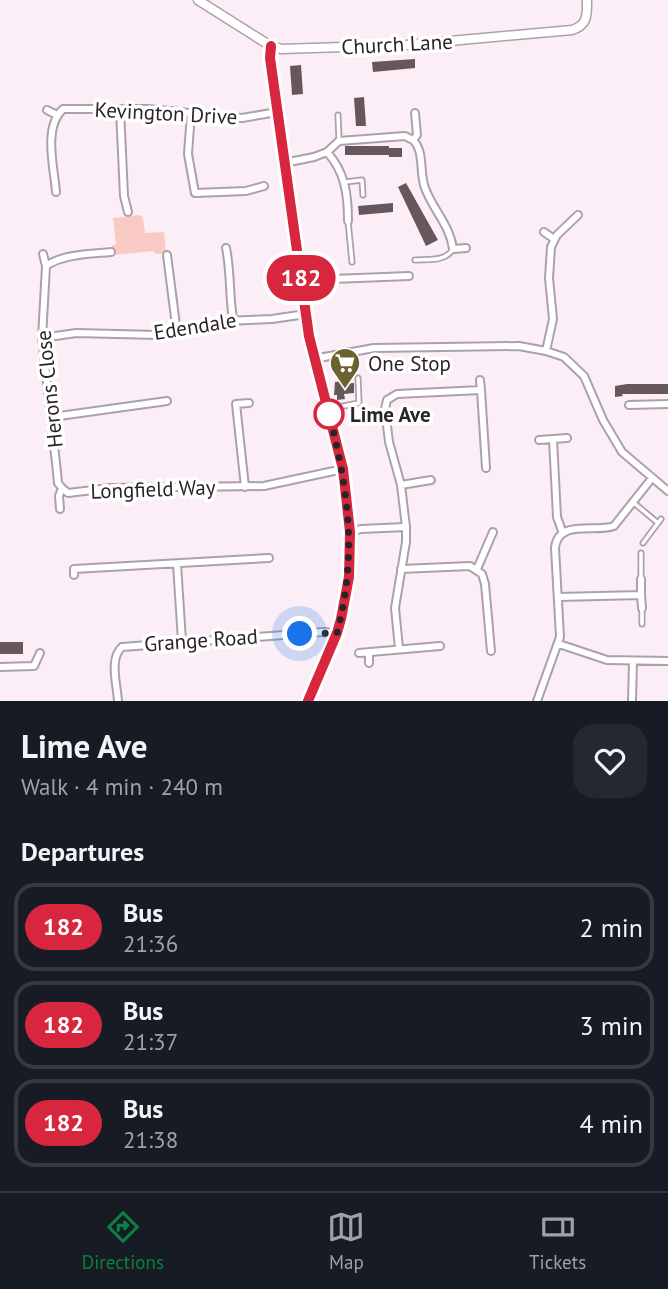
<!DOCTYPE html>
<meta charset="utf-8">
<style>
body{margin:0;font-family:"PT Sans",sans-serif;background:#242831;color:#f1f3f6;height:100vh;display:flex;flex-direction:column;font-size:26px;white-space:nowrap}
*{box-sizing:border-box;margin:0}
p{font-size:23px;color:#9ea1a6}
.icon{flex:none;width:38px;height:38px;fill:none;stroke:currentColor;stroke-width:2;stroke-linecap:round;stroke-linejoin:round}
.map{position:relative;height:701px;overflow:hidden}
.sheet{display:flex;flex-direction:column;background:#171b24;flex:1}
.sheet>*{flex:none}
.badge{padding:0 14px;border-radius:23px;font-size:24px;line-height:46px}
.you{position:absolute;width:35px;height:35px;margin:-18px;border:5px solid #fff;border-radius:50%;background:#1a73e8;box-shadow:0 0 0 10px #1a73e833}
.map>.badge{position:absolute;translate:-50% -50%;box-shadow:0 0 0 4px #fff}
h2{padding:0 21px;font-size:26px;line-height:63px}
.round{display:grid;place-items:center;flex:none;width:74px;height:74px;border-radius:21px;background:#242831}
.summary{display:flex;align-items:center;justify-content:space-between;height:119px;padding:0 21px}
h1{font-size:33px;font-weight:700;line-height:52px}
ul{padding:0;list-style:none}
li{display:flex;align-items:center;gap:21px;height:88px;margin:0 14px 10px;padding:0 7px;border:4px solid #363941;border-radius:21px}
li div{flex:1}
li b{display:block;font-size:26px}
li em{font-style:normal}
li .badge{min-width:77px;font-weight:700;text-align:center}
.tab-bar{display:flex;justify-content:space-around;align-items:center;height:98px;border-top:2px solid #363941;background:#171b24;font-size:19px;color:#9ea1a6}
.tab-bar a{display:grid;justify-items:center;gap:4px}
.tab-bar .current{color:#0b8043}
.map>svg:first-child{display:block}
</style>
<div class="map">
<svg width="668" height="701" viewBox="0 0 668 701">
<rect width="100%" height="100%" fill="#fceef7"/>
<path fill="#f9c9c3" d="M140,215l3,3 2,15 19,-1 2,21 -11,1 -1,-3 -41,4 -1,-9 4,-2 -3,-26z"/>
<path fill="#66575a" d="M415,59v9l-42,4 -1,-10z
M301,65l2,29 -11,1 -2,-29z
M364,97l2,29h-10l-2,-28z
M345,146h44v2h13v9h-13v-2h-44z
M406,183l32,57 -12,6 -28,-59z
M393,203v9l-34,3 -1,-9z
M343,381v3l11,-1v10l-10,1 1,5 -8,1v-5h-3l1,-13z
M627,384h41v10h-46l1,2 -8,1v-11z
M0,642h23v12h-23z"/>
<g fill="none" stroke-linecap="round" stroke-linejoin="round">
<g stroke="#aea0aa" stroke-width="7">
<path id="service" d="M338,115l1,26
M345,182l17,-2 1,15
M348,221l4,41
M415,260c13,-1 30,2 38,-11
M328,409l31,-6 -1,-25
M634,503l24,20
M643,543l18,-24
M641,553v26
M642,608v16"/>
</g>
<g stroke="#aea0aa" stroke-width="10">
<path id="minor" d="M120,109l4,87 4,16
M47,110l10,5
M191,113l-3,41 7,39 51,-2 18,-5
M415,113l2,22 -4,5c12,12 6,33 12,48 8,22 25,37 28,61l13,-1
M327,152c18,20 21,42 21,69
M284,163l30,-6 13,-5 12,-11 66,-5 8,4
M56,192c-2,-25 -13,-65 7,-83h85l94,9 35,-6
M544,232l10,7
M226,248c5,24 3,47 7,71
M43,254l3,12
M167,255l10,78
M302,283l31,-4 76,-3
M42,338l34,-5 82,2 19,-2 45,-12 50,-2 34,-5
M546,351l7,-32 -4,-41 2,-31 6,-12 21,-20
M313,359l61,-11 145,-2 27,5 18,6 20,19 19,44 19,32 46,39
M480,380l1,10
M629,405l39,-1
M52,417l115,-16
M553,439l4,78 5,14
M539,440l28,-2
M401,485l30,-5
M245,487l-9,-83 13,-1
M62,488l6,5 42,-5 154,-2 79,-17
M60,509l-1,-13 3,-8 -4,-5 -1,-11 -15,-134 4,-72c17,-12 44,-12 65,-14
M350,532l11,-3 45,-2
M177,564l5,77
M401,569l69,-3 12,8 3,10 6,67
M477,569l16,-37
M74,575v-6l195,-11
M641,595l1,13
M558,597l83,-2v-16
M559,644l48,16 61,1
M399,648l-4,-40 11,-66v-15l-5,-42 -12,-43 -4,-33 2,-9 10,-6 84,-4 5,78
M369,652v11
M359,653l81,-7
M0,667l34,-1 6,-13
M118,701c-1,-16 -9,-43 4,-54l201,-15 14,1
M537,701l23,-64 -5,-89c3,-29 39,-15 59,-22l38,-48
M632,701l1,-40"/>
</g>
<g stroke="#aea0aa" stroke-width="11">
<path id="tertiary" d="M198,0l68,43 15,6 125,-4 166,-15c16,-5 15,-15 15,-30
M271,46l-1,12 39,278c8,44 24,86 33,130 18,84 4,159 -34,235"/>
</g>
<use href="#service" stroke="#fff" stroke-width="3.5"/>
<use href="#minor" stroke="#fff" stroke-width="6"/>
<use href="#tertiary" stroke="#fff" stroke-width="8"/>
</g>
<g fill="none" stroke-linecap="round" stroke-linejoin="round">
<g stroke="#fff" stroke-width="16">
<path id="line" d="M271,46l-1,12 39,278 34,133 7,63 -1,45 -8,42 -4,14 -29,68"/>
</g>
<use href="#line" stroke="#d7263d" stroke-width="10"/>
<path stroke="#2a2428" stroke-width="7" stroke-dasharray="0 12.6" d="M300,634l37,-1c21,-82 11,-143 -9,-224l1,5"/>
</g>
<defs>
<g id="supermarket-pin" transform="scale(1.575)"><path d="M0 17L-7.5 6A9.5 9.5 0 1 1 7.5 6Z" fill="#6b632f" stroke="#fff"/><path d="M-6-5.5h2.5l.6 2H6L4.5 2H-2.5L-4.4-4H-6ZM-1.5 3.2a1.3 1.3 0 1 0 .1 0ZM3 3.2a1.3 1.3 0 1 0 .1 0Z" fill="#fff"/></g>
</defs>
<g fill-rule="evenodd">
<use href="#supermarket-pin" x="345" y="363"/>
</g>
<circle fill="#fff" stroke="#d7263d" stroke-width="3.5" cx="329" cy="414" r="14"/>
<g text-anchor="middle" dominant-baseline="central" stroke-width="7" stroke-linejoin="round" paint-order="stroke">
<g font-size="21" fill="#2a2428" stroke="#fff">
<text transform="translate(397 44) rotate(-3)">Church Lane</text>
<text transform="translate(166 113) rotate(3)">Kevington Drive</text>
<text transform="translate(195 326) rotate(-9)">Edendale</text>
<text transform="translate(49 389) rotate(-96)">Herons Close</text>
<text transform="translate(153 489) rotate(-2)">Longfield Way</text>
<text transform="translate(201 640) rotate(-4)">Grange Road</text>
</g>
<g font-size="21" fill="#2a2428" stroke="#fff" text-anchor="start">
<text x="368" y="363">One Stop</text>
</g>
<g font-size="21" font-weight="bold" fill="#2a2428" stroke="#fff" text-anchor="start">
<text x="350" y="414">Lime Ave</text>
</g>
</g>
</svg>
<div class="you" style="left:300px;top:634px"></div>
<b class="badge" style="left:301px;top:278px;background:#d7263d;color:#fff">182</b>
</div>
<section class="sheet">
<div class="summary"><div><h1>Lime Ave</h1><p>Walk · 4 min · 240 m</p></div><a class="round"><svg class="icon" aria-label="heart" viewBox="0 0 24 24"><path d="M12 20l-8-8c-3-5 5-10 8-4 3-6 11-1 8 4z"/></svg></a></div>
<h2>Departures</h2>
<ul>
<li><span class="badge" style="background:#d7263d;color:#fff">182</span><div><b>Bus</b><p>21:36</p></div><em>2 min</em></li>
<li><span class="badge" style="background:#d7263d;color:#fff">182</span><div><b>Bus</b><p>21:37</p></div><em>3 min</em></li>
<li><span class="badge" style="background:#d7263d;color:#fff">182</span><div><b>Bus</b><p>21:38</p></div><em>4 min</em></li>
</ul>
</section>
<nav class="tab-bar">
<a class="current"><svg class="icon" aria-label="directions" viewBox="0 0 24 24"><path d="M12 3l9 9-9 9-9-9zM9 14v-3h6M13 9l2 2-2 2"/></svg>Directions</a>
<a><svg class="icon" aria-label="map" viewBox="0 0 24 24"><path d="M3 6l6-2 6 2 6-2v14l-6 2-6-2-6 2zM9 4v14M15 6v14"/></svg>Map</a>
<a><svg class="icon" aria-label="tickets" viewBox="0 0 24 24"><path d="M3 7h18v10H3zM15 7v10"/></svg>Tickets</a>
</nav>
